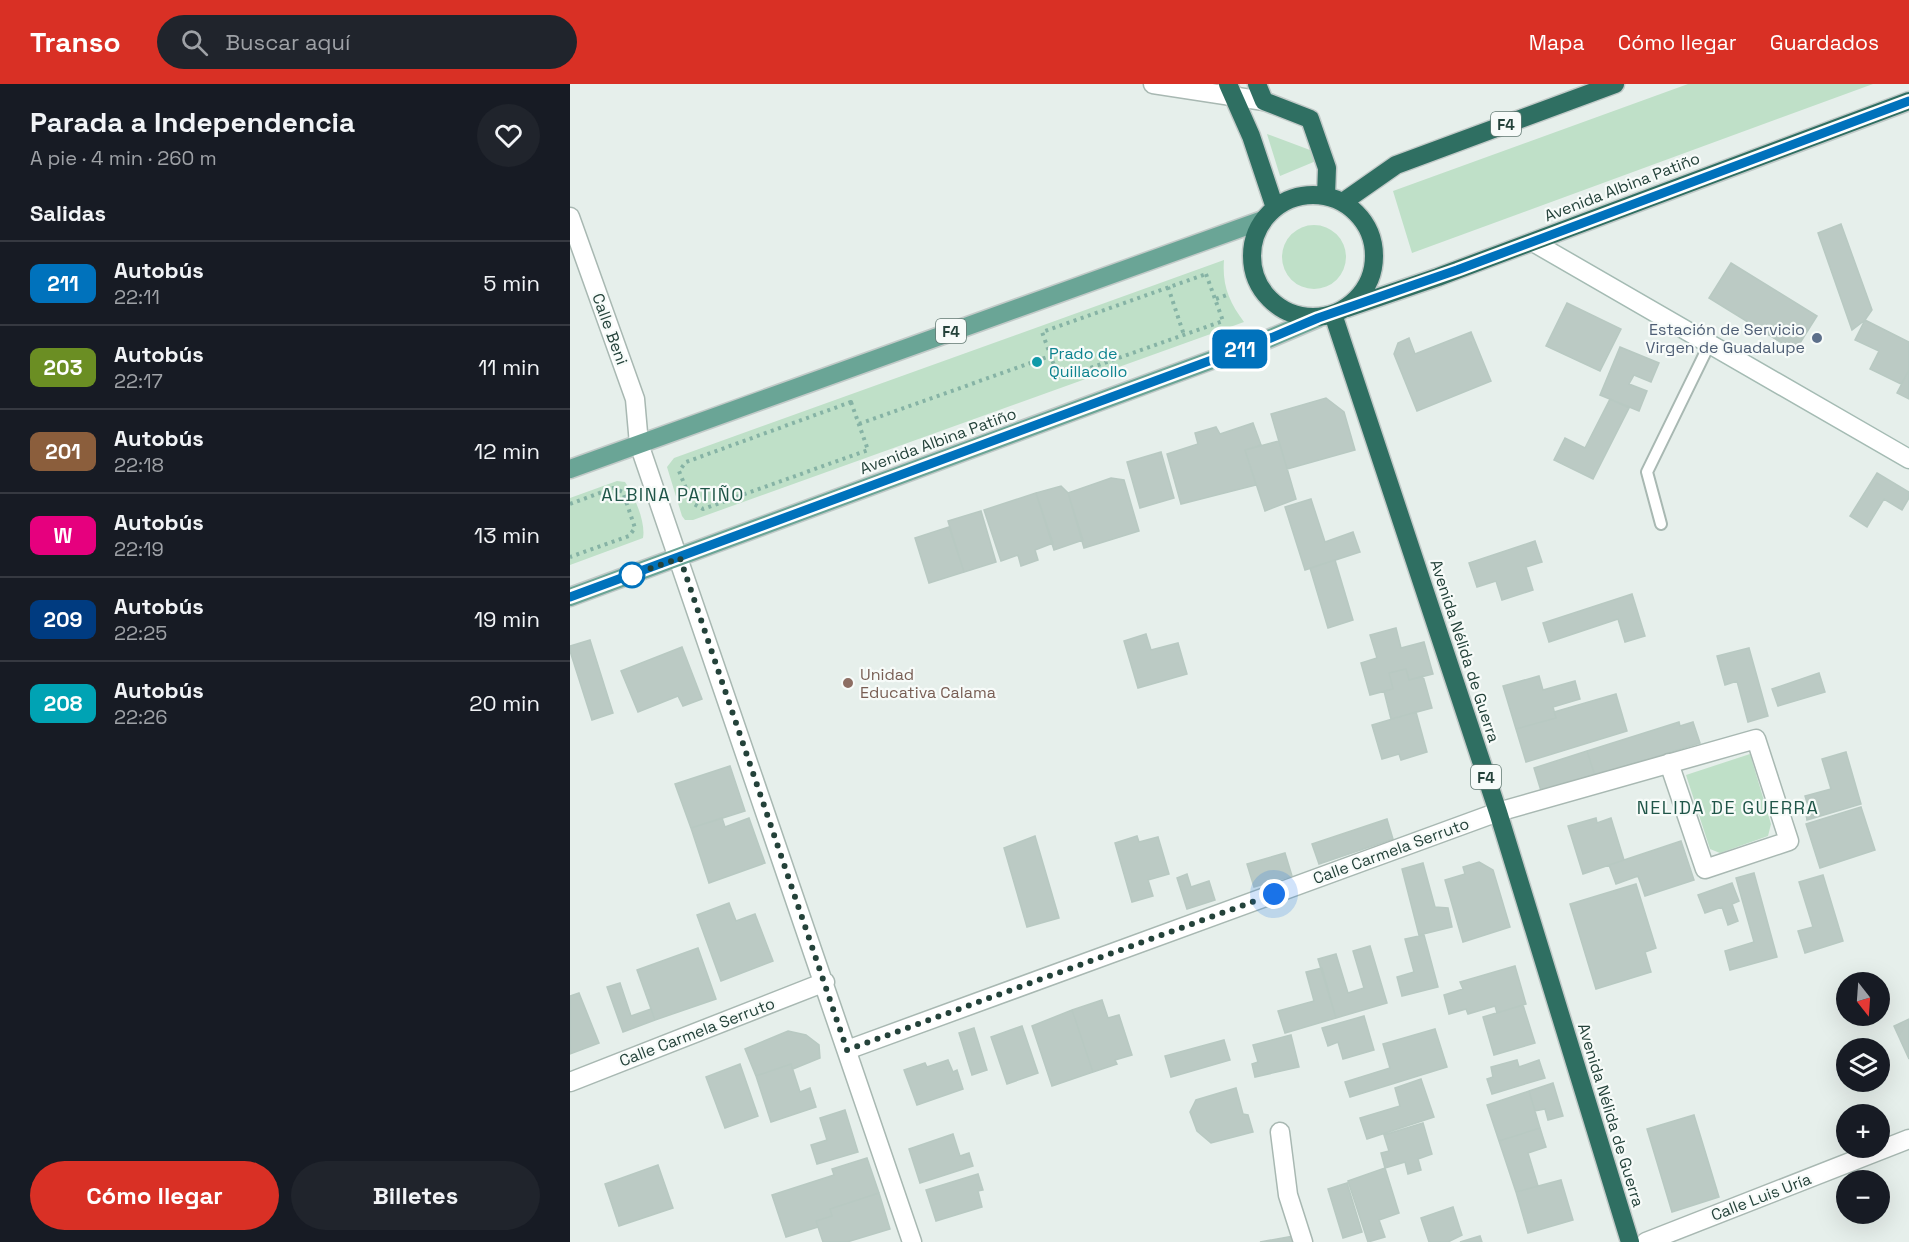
<!DOCTYPE html>
<html lang="es">
<meta charset="utf-8">
<style>
body{margin:0;font-family:"Space Grotesk",sans-serif;background:#20242c;color:#f1f3f6;height:100vh;display:flex;flex-direction:column;font-size:22px;white-space:nowrap}
*{box-sizing:border-box;margin:0}
p{font-size:20px;color:#9ea1a6}
.icon{flex:none;width:33px;height:33px;fill:none;stroke:currentColor;stroke-width:2;stroke-linecap:round;stroke-linejoin:round}
.map{position:relative;flex:1;overflow:hidden}
.side{display:flex;flex-direction:column;background:#171b24;width:570px}
.side>*{flex:none}
.badge{padding:0 12px;border-radius:9px;font-size:21px;line-height:39px}
.needle{width:39px;rotate:163deg}
.tools{position:absolute;left:1266px;top:888px;display:grid;gap:12px}
.tools a{display:grid;place-items:center;width:54px;height:54px;border-radius:50%;background:#171b24;box-shadow:0 6px 24px #0002;font-size:30px}
.you{position:absolute;width:30px;height:30px;margin:-15px;border:4px solid #fff;border-radius:50%;background:#1a73e8;box-shadow:0 0 0 9px #1a73e833}
.map>.badge{position:absolute;translate:-50% -50%;box-shadow:0 0 0 3px #fff}
h2{padding:0 30px;font-size:22px;line-height:54px}
.round{display:grid;place-items:center;flex:none;width:63px;height:63px;border-radius:32px;background:#20242c}
.summary{display:flex;align-items:center;justify-content:space-between;height:102px;padding:0 30px}
h1{font-size:28px;font-weight:800;line-height:45px}
.action{display:flex;gap:12px;margin-top:auto;padding:12px 30px}
.action a{flex:1;height:69px;border-radius:36px;background:#d93025;color:#fff;font-size:24px;font-weight:800;line-height:69px;text-align:center}
.action a+a{background:#20242c;color:#f1f3f6}
ul{padding:0;list-style:none}
li{display:flex;align-items:center;gap:18px;height:84px;padding:0 30px;border-top:2px solid #363941}
li div{flex:1}
li b{display:block;font-size:22px}
li em{font-style:normal}
li .badge{min-width:66px;font-weight:700;text-align:center}
header{display:flex;align-items:center;gap:36px;box-sizing:border-box;height:84px;padding:0 30px;background:#d93025;color:#fff}
header strong{font-size:28px}
nav{display:flex;gap:33px;margin-inline-start:auto;font-size:21px}
.search{width:420px;height:54px;background:#20242c;display:flex;align-items:center;gap:15px;box-sizing:border-box;padding:0 21px;border-radius:33px;color:#9ea1a6;font-size:22px}
main{display:flex;flex:1;min-height:0}
.map>svg:first-child{display:block}
</style>
<header>
<strong>Transo</strong>
<div class="search"><svg class="icon" aria-label="search" viewBox="0 0 24 24"><circle cx="10" cy="10" r="6"/><path d="M15 15l6 6"/></svg>Buscar aquí</div>
<nav><a>Mapa</a><a>Cómo llegar</a><a>Guardados</a></nav>
</header>
<main>
<section class="side">
<div class="summary"><div><h1>Parada a Independencia</h1><p>A pie · 4 min · 260 m</p></div><a class="round"><svg class="icon" aria-label="heart" viewBox="0 0 24 24"><path d="M12 20l-8-8c-3-5 5-10 8-4 3-6 11-1 8 4z"/></svg></a></div>
<h2>Salidas</h2>
<ul>
<li><span class="badge" style="background:#0072bc;color:#fff">211</span><div><b>Autobús</b><p>22:11</p></div><em>5 min</em></li>
<li><span class="badge" style="background:#6b8e23;color:#fff">203</span><div><b>Autobús</b><p>22:17</p></div><em>11 min</em></li>
<li><span class="badge" style="background:#8b5e3c;color:#fff">201</span><div><b>Autobús</b><p>22:18</p></div><em>12 min</em></li>
<li><span class="badge" style="background:#e6007e;color:#fff">W</span><div><b>Autobús</b><p>22:19</p></div><em>13 min</em></li>
<li><span class="badge" style="background:#003b80;color:#fff">209</span><div><b>Autobús</b><p>22:25</p></div><em>19 min</em></li>
<li><span class="badge" style="background:#00a3b4;color:#fff">208</span><div><b>Autobús</b><p>22:26</p></div><em>20 min</em></li>
</ul>
<div class="action"><a>Cómo llegar</a><a>Billetes</a></div>
</section>
<div class="map">
<svg width="1339" height="1158" viewBox="0 0 1339 1158">
<rect width="100%" height="100%" fill="#e6efeb"/>
<path fill="#bfe0c8" d="M1118,0h185l-461,169 -19,-62z
M697,50l43,16 6,11 -36,15z
M712 173a32 32 0 1 1 64 0a32 32 0 1 1-64 0Z
M654,176c-2,25 5,42 20,62l-551,198h-8l-3,-4 -15,-49 7,-9z
M47,397l8,1c9,13 21,40 18,56l-73,27v-67z
M1180,670l21,70 -3,12 -48,17 -10,-4 -24,-74z"/>
<path fill="#bbcac4" stroke="#b8c9c2" stroke-width="1.5" d="M1271,140l31,86 -7,10 -13,10 -34,-97z
M1161,179l86,53 -22,35 -86,-53z
M997,219l54,26 -21,42 -54,-25z
M1295,236l44,22v28l-8,14 -31,-15 9,-18 -24,-11z
M901,248l20,49 -74,30 -23,-57 4,-11 11,-5 6,16z
M1050,263l39,16 -8,19 -17,-7 -5,9 18,7 -8,20 -39,-16z
M1339,286v29l-12,-6z
M756,314l18,14 11,38 -68,19 -16,-55z
M1040,315l19,9 -36,71 -39,-19 11,-22 20,10z
M683,339l8,22 -16,5 11,35 -75,19 -14,-50 31,-10 -3,-11 21,-6 4,7z
M709,357l17,58 -31,12 -20,-61z
M591,368l13,46 -34,10 -13,-46z
M1307,389l32,19v6l-7,12 -18,-11 -17,28 -17,-11z
M541,394l13,2 15,51 -55,17 -16,-55z
M491,402l7,7 15,47 -29,10 -18,-57z
M466,409l17,50 -18,7 3,10 -17,6 -3,-11 -17,6 -17,-51z
M741,415l14,43 28,-10 7,20 -55,18 -20,-63z
M411,427l15,51 -32,10 -16,-51z
M379,443l15,45 -35,11 -14,-45z
M965,457l7,21 -16,5 7,23 -31,10 -6,-19 -19,6 -8,-24z
M765,476l18,60 -25,8 -18,-60z
M1062,510l13,42 -20,6 -7,-23 -69,23 -6,-19z
M826,544l5,20 23,-6 9,32 -24,6 -3,-11 -17,4 4,16 -23,6 -9,-32 16,-5 -7,-23z
M576,550l5,16 27,-7 9,31 -49,14 -14,-47z
M20,556l23,73 -21,7 -22,-69v-5z
M112,563l20,52 -19,7 -5,-10 -40,16 -17,-41z
M1179,564l19,68 -20,6 -11,-41 -12,4 -8,-29z
M836,585l3,11 14,-4 9,32 -41,11 -7,-28 9,-2 -4,-16z
M1249,589l6,19 -47,14 -6,-17z
M969,592l4,14 32,-9 5,18 -27,8 3,11 -40,11 -13,-43z
M1046,610l11,37 -101,31 -10,-33 40,-11 -2,-6z
M846,628l11,40 -26,8 -2,-6 -17,5 -10,-34z
M1109,638l1,4 13,-4 7,21 -105,33 -8,-25z
M1017,667l8,25 -53,18 -8,-26z
M1276,668l15,52 -54,16 -1,-6 4,-2 -5,-16 26,-7 -9,-30z
M160,682l15,45 -54,17 -16,-44z
M1291,723l14,43 -55,18 -14,-44z
M152,734l3,9 24,-9 16,45 -56,20 -18,-55z
M1026,734l1,5 14,-5 13,42 -41,14 -15,-48z
M817,735l6,20 -74,25 -7,-20z
M465,752l24,82 -32,9 -23,-79z
M567,752l2,6 19,-5 11,37 -21,6 5,16 -21,6 -17,-59z
M1111,757l13,39 -49,16 -7,-20 -22,8 -7,-19z
M715,769l7,23 -38,11 -7,-23z
M909,778l14,8 17,57 -47,15 -18,-62 20,-6 -2,-7z
M853,779l12,44 13,1 4,19 -33,8 -17,-66z
M1184,789l23,84 -47,13 -5,-19 29,-9 -18,-64z
M617,790l4,13 18,-6 6,19 -28,9 -10,-31z
M1253,791l20,66 -38,12 -7,-22 15,-4 -14,-45z
M1162,799l7,18 -7,3 6,17 -10,4 -6,-18 -17,6 -7,-18z
M1066,800l20,64 -11,4 6,20 -55,17 -26,-85z
M159,819l7,18 19,-7 18,47 -52,20 -24,-66z
M854,851l14,52 -36,9 -5,-19 17,-5 -9,-33z
M800,862l17,57 -51,15 -18,-59 18,-5 12,39 16,-5 -11,-37z
M128,864l18,51 -61,21 -18,-50z
M945,882l11,38 -29,9 -2,-7 -27,8 -2,-5 -17,5 -5,-19 19,-6 -3,-7z
M752,884l14,50 -51,15 -7,-22 36,-10 -8,-29z
M50,899l11,33 20,-7 4,11 -32,12 -16,-45z
M9,909l20,50 -29,11v-58z
M532,916l6,18 11,-3 13,40 -17,5 2,4 -24,8 -21,-62z
M953,921l12,38 -41,12 -11,-38z
M502,926l21,62 -41,14 -20,-60z
M794,932l10,34 -31,9 -5,-17 -10,4 -6,-18z
M1339,935v40l-15,-33z
M452,942l16,47 -31,11 -16,-47z
M404,944l13,42 -15,5 -13,-42z
M865,945l12,38 -97,30 -5,-15 45,-14 -7,-24z
M218,947l18,4 13,10 1,13 -27,11 -2,-5 -35,12 -11,-27z
M721,951l8,32 -44,10 -3,-13 6,-2 -5,-17z
M654,956l6,20 -59,17 -6,-21z
M378,976l5,12 4,-2 6,19 -46,16 -13,-35 21,-7 2,4z
M947,976l2,7 20,-7 6,18 -53,16 -5,-15 6,-2 -2,-10z
M170,980l18,52 -33,12 -19,-51z
M221,980l9,28 10,-4 6,19 -45,15 -15,-46z
M851,995l13,38 -67,22 -7,-21 40,-12 -5,-18z
M983,999l10,33 -15,4 -3,-11 -10,2 -6,-20z
M666,1004l7,26 5,1 5,17 -42,11 -14,-12 -7,-19 6,-12z
M959,1007l11,37 -41,13 -12,-36z
M275,1026l13,42 -41,12 -6,-19 16,-5 -7,-22z
M1124,1031l25,82 -47,15 -25,-83z
M853,1039l9,31 -14,5 3,11 -13,4 -3,-12 -20,6 -4,-15 8,-2 -5,-16z
M970,1044l6,19 -18,6 10,33 -22,6 -17,-51z
M383,1050l7,22 9,-3 4,13 -53,17 -11,-34z
M297,1074l12,35 -49,16 2,7 -16,5 2,6 -32,10 -14,-42 62,-20 -2,-6z
M88,1081l15,43 -54,18 -14,-42z
M815,1084l14,45 -20,7 6,17 -17,5 -20,-61z
M408,1090l5,16 -5,1 4,16 -46,14 -10,-31z
M991,1096l12,40 -45,13 -12,-41z
M777,1099l15,49 -19,6 -15,-49z
M309,1109l11,36 -43,13h-24l-7,-21 16,-5 -2,-7z
M883,1123l9,28 -14,7h-19l-8,-24z
M723,1152l1,6h-34z
M910,1152l2,6h-22z"/>
<g fill="none" stroke-linecap="round" stroke-linejoin="round">
<g stroke="#a8b8b2" stroke-width="14">
<path id="lane" d="M1091,440l-14,-52 62,-127"/>
</g>
<g stroke="#a8b8b2" stroke-width="21">
<path id="street" d="M583,0l111,17
M0,133l65,182 4,45 273,798
M277,966l651,-238 258,-73 33,102 -84,28 -36,-106
M0,998l255,-100
M710,1048l8,63 15,47
M1076,1158l263,-103"/>
</g>
<g stroke="#a4bbb3" stroke-width="21">
<path id="secondary" d="M963,158l376,217"/>
</g>
<g stroke="#c2cac8" stroke-width="21">
<path id="primary" d="M0,385l693,-249
M0,513l696,-257 52,-22"/>
</g>
<g stroke="#c2cac8" stroke-width="21">
<path id="highway" d="M658,0l23,52 24,72
M687,0l7,17 46,18 17,49 -1,28
M682 172a61 61 0 1 1 122 0a61 61 0 1 1-122 0Z
M773,118l53,-37 219,-81
M777,224l91,-31 471,-176
M763,230l165,498 132,430"/>
</g>
<path stroke="#86b3a5" stroke-width="4" stroke-dasharray="3 4.5" stroke-linecap="butt" d="M636,190l17,47 -164,58 -17,-47z
M598,203l16,48
M646,215l11,-4
M281,318l17,48 -165,59 -11,-6 -13,-32 7,-9z
M289,340l191,-68
M0,420l43,-16 10,4 12,36 -6,8 -59,21"/>
<use href="#lane" stroke="#fff" stroke-width="10"/>
<use href="#street" stroke="#fff" stroke-width="18"/>
<use href="#secondary" stroke="#fff" stroke-width="18"/>
<use href="#primary" stroke="#6aa596" stroke-width="18"/>
<use href="#highway" stroke="#2f6f62" stroke-width="18"/>
</g>
<g fill="none" stroke-linecap="round" stroke-linejoin="round">
<g stroke="#fff" stroke-width="14">
<path id="line" d="M0,513l696,-257 52,-22 139,-48 452,-169"/>
</g>
<use href="#line" stroke="#0072bc" stroke-width="9"/>
<path stroke="#24423a" stroke-width="6" stroke-dasharray="0 10.8" d="M62,491l-6,2 54,-19 167,492 427,-156"/>
</g>
<circle fill="#5c6f8a" stroke="#f7fbf9" stroke-width="2" cx="1247" cy="254" r="6"/>
<circle fill="#0f9aa8" stroke="#f7fbf9" stroke-width="2" cx="467" cy="278" r="6"/>
<circle fill="#fff" stroke="#0072bc" stroke-width="3" cx="62" cy="491" r="12"/>
<circle fill="#8d6e63" stroke="#f7fbf9" stroke-width="2" cx="278" cy="599" r="6"/>
<g text-anchor="middle" dominant-baseline="central" stroke-width="4.5" stroke-linejoin="round" paint-order="stroke">
<g fill="#f7fbf9" stroke="#637a73" stroke-width="1.5">
<rect x="921" y="28" width="30" height="24" rx="4.5"/>
<rect x="366" y="235" width="30" height="24" rx="4.5"/>
<rect x="901" y="681" width="30" height="24" rx="4.5"/>
</g>
<g font-size="15" font-weight="bold" fill="#24423a">
<text x="936" y="40">F4</text>
<text x="381" y="247">F4</text>
<text x="916" y="693">F4</text>
</g>
<g font-size="16" fill="#24423a" stroke="#f7fbf9">
<text transform="translate(1052 103) rotate(-21)">Avenida Albina Patiño</text>
<text transform="translate(40 245) rotate(70)">Calle Beni</text>
<text transform="translate(368 357) rotate(-20)">Avenida Albina Patiño</text>
<text transform="translate(895 567) rotate(72)">Avenida Nélida de Guerra</text>
<text transform="translate(821 767) rotate(-20)">Calle Carmela Serruto</text>
<text transform="translate(127 948) rotate(-21)">Calle Carmela Serruto</text>
<text transform="translate(1041 1031) rotate(73)">Avenida Nélida de Guerra</text>
<text transform="translate(1191 1113) rotate(-21)">Calle Luis Uría</text>
</g>
<g font-size="16" fill="#4e5e75" stroke="#f7fbf9" text-anchor="end">
<text x="1235" y="245">Estación de Servicio<tspan x="1235" dy="18">Virgen de Guadalupe</tspan></text>
</g>
<g font-size="16" fill="#0d838f" stroke="#f7fbf9" text-anchor="start">
<text x="479" y="269">Prado de<tspan x="479" dy="18">Quillacollo</tspan></text>
</g>
<g font-size="16" fill="#785e54" stroke="#f7fbf9" text-anchor="start">
<text x="290" y="590">Unidad<tspan x="290" dy="18">Educativa Calama</tspan></text>
</g>
<g font-size="18" letter-spacing="1.5" fill="#1f5548" stroke="#f7fbf9">
<text x="103" y="410">ALBINA PATIÑO</text>
<text x="1158" y="723">NELIDA DE GUERRA</text>
</g>
</g>
</svg>
<div class="tools">
<a><svg class="needle" viewBox="-14 -14 28 28"><path d="M0-13l5 13h-10z" fill="#e53935"/><path d="M0 13l5-13h-10z" fill="#9ea1a6"/></svg></a>
<a><svg class="icon" aria-label="layers" viewBox="0 0 24 24"><path d="M12 4l9 5-9 5-9-5zM3 14l9 5 9-5"/></svg></a>
<a>+</a>
<a>−</a>
</div>
<div class="you" style="left:704px;top:810px"></div>
<b class="badge" style="left:670px;top:265px;background:#0072bc;color:#fff">211</b>
</div>
</main>
